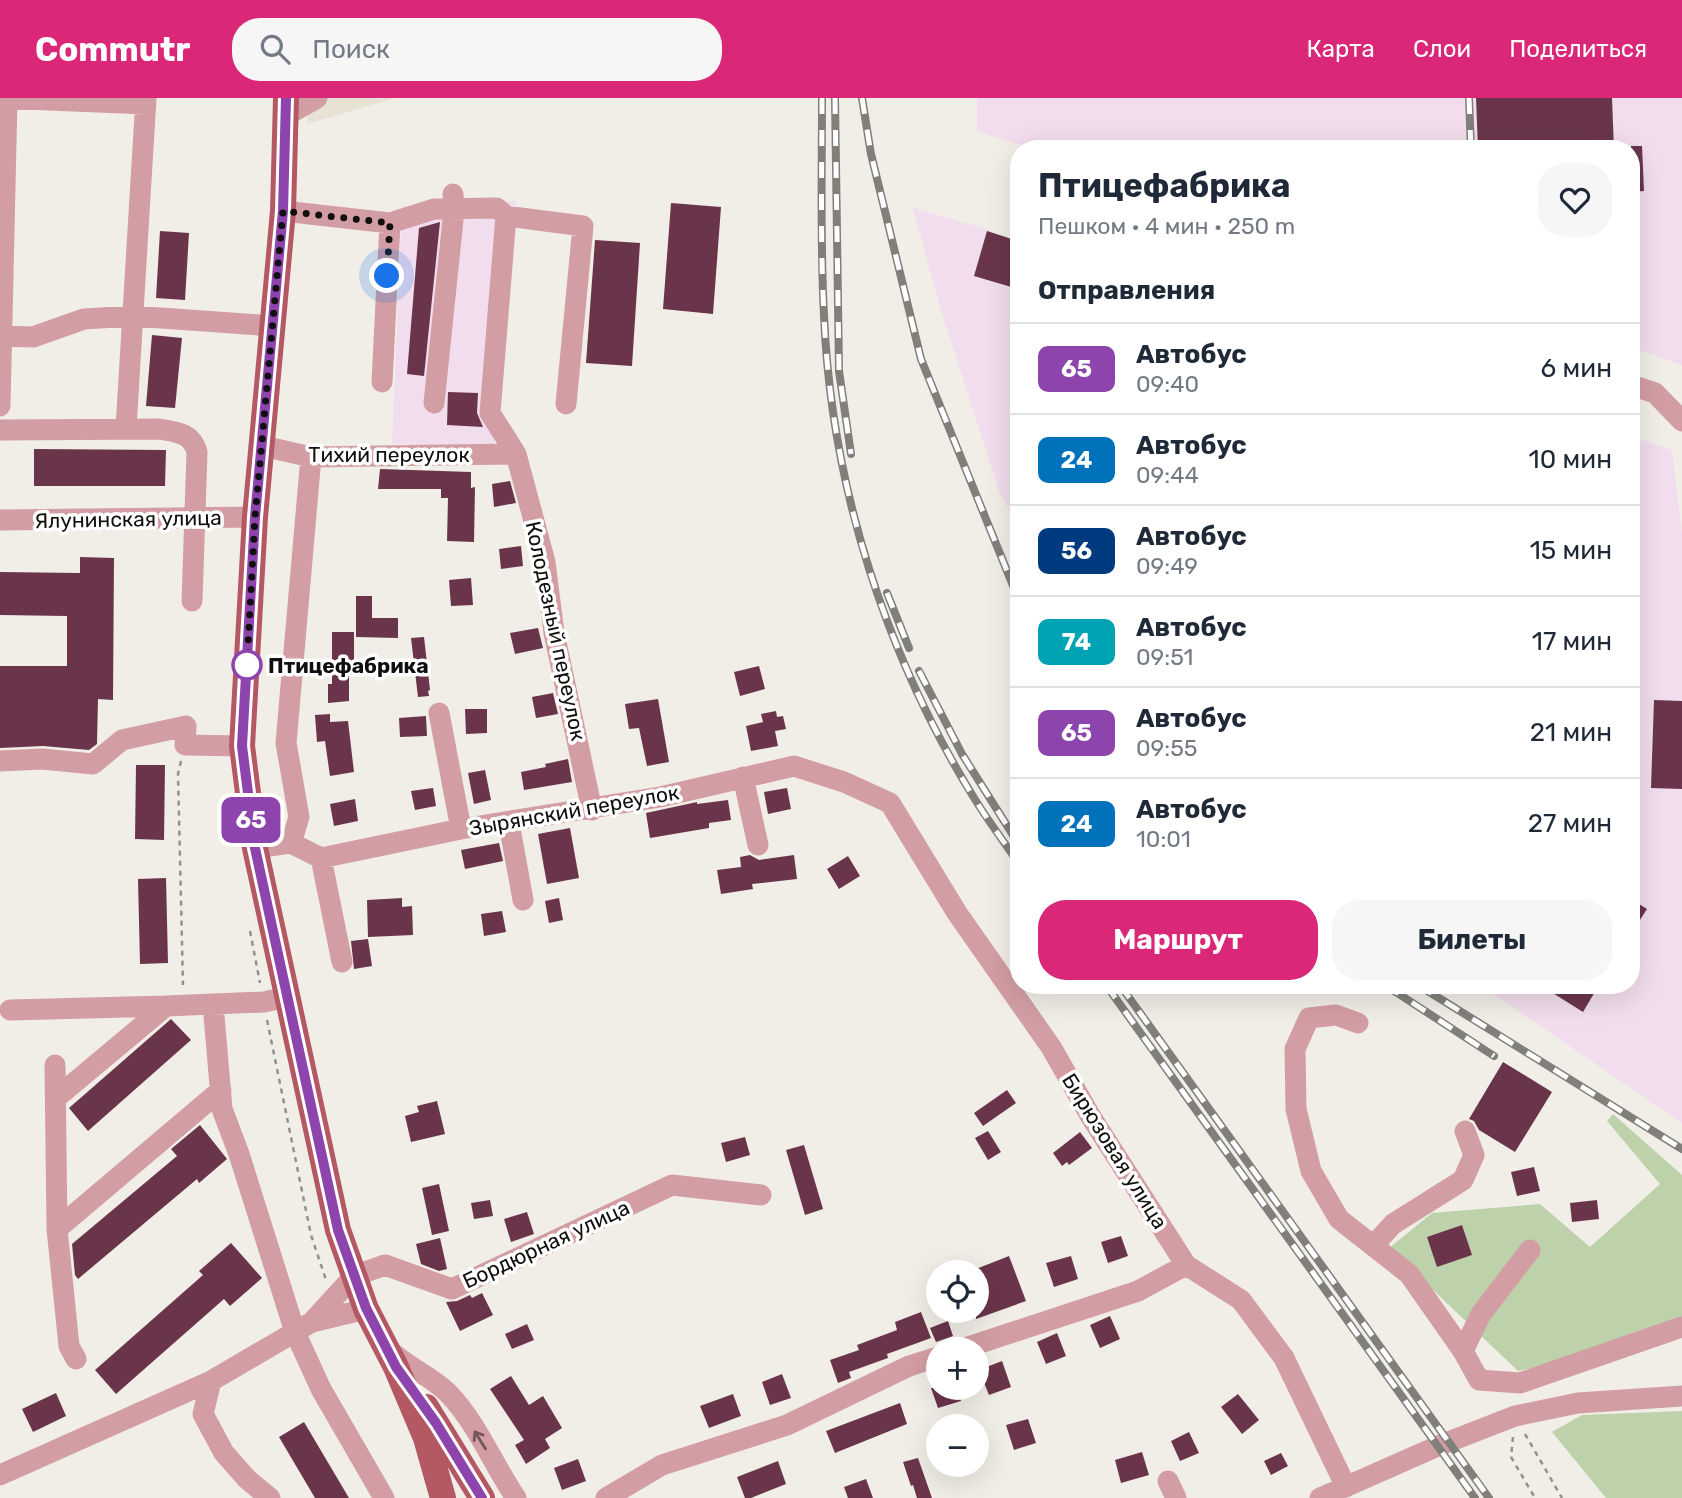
<!DOCTYPE html>
<html lang="ru">
<meta charset="utf-8">
<style>
body{margin:0;font-family:Rubik,sans-serif;background:#f6f6f7;color:#1f2937;height:100vh;display:flex;flex-direction:column;font-size:26px;white-space:nowrap}
*{box-sizing:border-box;margin:0}
p{font-size:23px;color:#747a83}
.icon{flex:none;width:38px;height:38px;fill:none;stroke:currentColor;stroke-width:2;stroke-linecap:round;stroke-linejoin:round}
.map{position:relative;flex:1;overflow:hidden}
.drawer{position:absolute;left:1010px;top:42px;width:630px;height:854px;display:flex;flex-direction:column;background:#fff;border-radius:28px;box-shadow:0 7px 28px #0002}
.drawer>*{flex:none}
.badge{padding:0 14px;border-radius:10px;font-size:24px;line-height:46px}
.fabs{position:absolute;left:926px;top:1162px;display:grid;gap:14px}
.fabs a{display:grid;place-items:center;width:63px;height:63px;border-radius:50%;background:#fff;box-shadow:0 7px 28px #0002;font-size:35px}
.you{position:absolute;width:35px;height:35px;margin:-18px;border:5px solid #fff;border-radius:50%;background:#1a73e8;box-shadow:0 0 0 10px #1a73e833}
.map>.badge{position:absolute;translate:-50% -50%;box-shadow:0 0 0 4px #fff}
h2{padding:0 28px;font-size:26px;line-height:63px}
.round{display:grid;place-items:center;flex:none;width:74px;height:74px;border-radius:28px;background:#f6f6f7}
.overview{display:flex;align-items:center;justify-content:space-between;height:119px;padding:0 28px}
h1{font-size:33px;font-weight:700;line-height:52px}
.cta{display:flex;gap:14px;margin-top:auto;padding:14px 28px}
.cta a{flex:1;height:80px;border-radius:28px;background:#db2777;color:#fff;font-size:28px;font-weight:700;line-height:80px;text-align:center}
.cta a+a{background:#f6f6f7;color:#1f2937}
ul{padding:0;list-style:none}
li{display:flex;align-items:center;gap:21px;height:91px;padding:0 28px;border-top:2px solid #e0e1e3}
li div{flex:1}
li b{display:block;font-size:26px}
li em{font-style:normal}
li .badge{min-width:77px;font-weight:700;text-align:center}
header{display:flex;align-items:center;gap:42px;box-sizing:border-box;height:98px;padding:0 35px;background:#db2777;color:#fff}
header strong{font-size:33px}
nav{display:flex;gap:38px;margin-inline-start:auto;font-size:24px}
.search{width:490px;height:63px;background:#f6f6f7;display:flex;align-items:center;gap:18px;box-sizing:border-box;padding:0 24px;border-radius:28px;color:#747a83;font-size:26px}
.map>svg:first-child{display:block}
</style>
<header>
<strong>Commutr</strong>
<div class="search"><svg class="icon" aria-label="search" viewBox="0 0 24 24"><circle cx="10" cy="10" r="6"/><path d="M15 15l6 6"/></svg>Поиск</div>
<nav><a>Карта</a><a>Слои</a><a>Поделиться</a></nav>
</header>
<div class="map">
<svg width="1682" height="1400" viewBox="0 0 1682 1400">
<rect width="100%" height="100%" fill="#f1eee7"/>
<path fill="#e8e2d5" d="M308,0h88l-89,26z"/>
<path fill="#f1dded" d="M977,0h705v267l-51,-18v-198h-597l-57,-18z
M516,103l-23,252 -101,-10 10,-237z
M913,110l77,22v2l28,9v287l-19,-37 -60,-187z
M1631,338l41,14 10,83v590l-202,-138h151z"/>
<path fill="#bdd2ab" d="M1613,1016l69,61v142l-102,40 -62,14 -129,-123 43,-35 108,-9 50,43 70,-63 -53,-63z
M1682,1313v87h-76l-54,-66 30,-17z"/>
<path fill="#6a354b" d="M1476,0h136l2,51h-136z
M1631,48h11l2,45 -13,1z
M671,105l50,4 -8,107 -50,-5z
M440,124l-16,154 -17,-2 12,-146z
M160,133l29,2 -4,67 -29,-2z
M987,133l31,10v48l-44,-13z
M595,142l45,3 -8,123 -46,-3z
M152,237l30,3 -7,70 -29,-2z
M448,294l30,1 -1,20 6,14 -36,-2z
M34,351l132,1 -1,36h-131z
M380,371l91,3v16l4,-1 -1,55 -27,-1 1,-43h-7v-9h-63z
M510,383l6,22 -22,4 -2,-23z
M521,448l2,20 -22,3 -2,-20z
M80,459l34,1 -1,142 -15,-1 -1,45 -8,6 -46,-4 -43,2v-82h67v-50l-67,-1v-43l80,1z
M471,480l2,27 -22,1 -2,-26z
M356,498h16v22h26v20l-42,-1z
M538,530l5,20 -28,6 -5,-21z
M332,534h22v29h-5v40l-21,2v-19h4z
M424,539l6,53 -2,1 1,5 -11,1 -7,-59z
M759,568l6,23 -25,7 -6,-24z
M553,595l5,21 -22,4 -4,-21z
M658,601l11,63 -22,4 -8,-38 -10,1 -4,-25z
M1654,602l28,1v88l-31,-1z
M465,611h22v24l-21,1z
M776,613l1,6 6,-1 3,13 -11,2 3,15 -27,5 -5,-25 17,-4 -2,-8z
M330,616v8l18,-1 6,51 -24,4 -5,-35 -8,1 -2,-27z
M426,618l1,20 -27,1 -1,-19z
M568,661l4,23 -48,8 -3,-18 25,-5 -1,-3z
M136,667h29l-1,75 -29,-1z
M485,672l6,30 -17,4 -6,-31z
M433,690l3,18 -21,4 -4,-19z
M787,690l4,21 -23,5 -4,-22z
M355,701l3,22 -24,5 -4,-22z
M728,702l3,20 -22,3v5l-59,10 -4,-25 51,-11v2z
M570,730l9,50 -32,6 -9,-50z
M499,745l4,18 -38,8 -4,-19z
M750,757l9,5 35,-5 3,24 -45,5 1,5 -32,5 -4,-24 24,-3 -1,-10z
M848,758l12,20 -21,13 -12,-20z
M166,780l2,85 -28,1 -2,-85z
M402,800v9l10,-1 1,29 -45,2 -1,-37z
M559,800l4,22 -14,3 -4,-22z
M1631,801l16,10 -16,25z
M502,813l4,21 -22,4 -3,-22z
M368,841l4,27 -18,3 -3,-28z
M1540,887h59l-16,27z
M171,921l20,21 -103,91 -19,-23z
M1503,964l49,30 -37,60 -36,-22 -5,-9 -5,-2z
M1007,992l9,13 -33,23 -9,-13z
M437,1003l8,33 -34,8 -6,-26 14,-4 -2,-6z
M200,1027l27,34 -28,24 -2,-4 -119,100 -3,-4 -3,-31 105,-88 -6,-7z
M988,1033l13,21 -13,8 -13,-22z
M1080,1034l12,16 -23,17 -2,-3 -5,4 -9,-13z
M745,1039l5,18 -24,7 -5,-19z
M804,1047l19,64 -18,6 -19,-65z
M1534,1069l6,24 -23,5 -6,-24z
M439,1086l10,47 -17,4 -10,-47z
M490,1102l3,16 -19,3 -3,-16z
M1597,1102l2,19 -27,3 -2,-19z
M527,1114l7,22 -23,8 -7,-23z
M1462,1127l10,30 -35,12 -10,-30z
M1121,1138l7,20 -20,7 -7,-21z
M440,1140l7,31 -8,2 -18,-7 -5,-20z
M231,1145l31,35 -32,28 -6,-7 -108,95 -21,-24 108,-95 -4,-4z
M1009,1158l17,45 -50,18v-50z
M1071,1158l7,23 -24,8 -8,-24z
M482,1195l11,22 -33,16 -14,-29 11,-1 13,-6 2,3z
M921,1214l10,26 -44,16 1,4 -39,14 2,6 -13,5 -8,-23 29,-10 -2,-5 40,-15 -2,-8z
M1110,1218l10,23 -20,9 -10,-23z
M948,1223l5,15 -17,6 -6,-14z
M527,1226l7,16 -22,9 -7,-15z
M1057,1235l9,23 -20,8 -9,-22z
M1002,1263l9,26 -22,8 -10,-25z
M782,1276l9,24 -21,7 -8,-23z
M511,1278l18,29 14,-9 19,32 -17,11 5,9 -24,16 -11,-19 9,-5 -34,-51z
M931,1290h26l4,13 -23,7z
M56,1295l10,23 -33,16 -11,-23z
M733,1296l8,22 -32,12 -9,-22z
M1238,1296l21,26 -17,14 -21,-27z
M900,1305l7,21 -72,29 -9,-22z
M1028,1321l8,24 -22,7 -8,-25z
M304,1324l45,76h-34l-36,-61z
M1189,1334l10,21 -19,8 -9,-20z
M1142,1354l7,23 -28,8 -6,-23z
M1281,1355l7,13 -17,9 -7,-14z
M918,1360l14,40h-15l-4,-13 -2,1 -8,-24z
M578,1361l8,22 -24,9 -8,-22z
M778,1363l8,23 -35,14h-6l-8,-21z
M866,1381l7,19h-25l-4,-11z"/>
<g fill="none" stroke-linecap="round" stroke-linejoin="round">
<path stroke="#94918c" stroke-width="2.5" stroke-dasharray="5 5" stroke-linecap="butt" d="M181,663l-3,13 5,211
M250,833l10,52
M267,922l44,215 15,45
M1525,1336l37,64
M1513,1339l-2,20 24,41"/>
<path stroke="#d39ea3" stroke-width="21" d="M0,0l146,6
M285,18l32,-18
M283,113l107,12 44,-14 63,-1 9,8 77,10 -17,178
M506,118l-16,197 26,41 29,108 9,71 38,177
M1,238l32,1 51,-18 49,-3 140,10
M382,284l8,-159
M1631,287l24,8 27,28
M434,305l20,-193 -1,-16
M0,308l7,-307
M126,330l20,-330
M0,332l159,-1c18,3 33,4 38,23l-5,149
M263,348l48,11 205,-3
M0,422l255,-3
M439,615l22,116
M0,663l42,-2 51,5 29,-24 64,-14 -1,19 57,1
M743,679l15,68
M509,725l14,77
M291,745l8,-26 -13,-74 25,-286
M255,750l36,-5 30,15 140,-29 199,-32 134,-31 50,16 46,21 67,110 94,134 40,70 95,148 55,35 43,58 62,129
M321,760l21,104
M286,899l-22,5 -51,2 9,105 17,45 56,178 26,57 63,109
M10,912l156,-4
M1358,925l-22,-8 -27,3 -14,31 1,60 15,62 28,48 70,55 54,77
M55,967l2,164 12,117 7,13
M56,1000l110,-92 47,-2
M57,1131l164,-139
M1373,1148l20,-22 70,-44 11,-25 -9,-24
M1530,1152l-49,64 -18,37 16,29 41,3 162,-56
M312,1224l42,-46 31,-11 67,24 220,-104 89,10
M387,1250c19,19 43,27 61,45 29,30 45,71 68,105
M962,1251l176,-58 48,-26
M211,1283l-8,33 21,39 23,26 23,19
M0,1377l211,-94 101,-59 54,-13
M1168,1383l8,17
M606,1400l56,-33 125,-40 122,-59 29,-9
M1320,1400l118,-52 77,-30 63,-13 104,-7"/>
<path stroke="#b45864" stroke-width="26" d="M286,0l-3,113 -28,306 -13,229 13,102 83,382 28,79 30,58 30,71 17,60
M426,1309l56,91"/>
<g stroke="#807f7a" stroke-width="8">
<path id="rail" d="M822,0c0,72 -2,145 2,217 7,171 62,342 152,486 13,21 28,41 42,61
M835,0l4,273 12,83
M862,0l9,56 50,205 97,239
M1469,0l2,51
M887,495l22,55
M919,573l43,83 56,89
M1106,887l369,513
M1120,887l369,513
M1385,887l109,71
M1418,887l264,164"/>
</g>
<use href="#rail" stroke="#fff" stroke-width="5" stroke-dasharray="16" stroke-linecap="butt"/>
</g>
<defs><path id="oneway-shaft" d="M-6 0H5M1.5-3L5.5 0L1.5 3" fill="none" stroke-width="1.6" stroke-linecap="round" stroke-linejoin="round" transform="scale(1.75)"/></defs>
<use stroke="#725758" href="#oneway-shaft" transform="translate(480 1342) rotate(-122)"/>
<g fill="none" stroke-linecap="round" stroke-linejoin="round">
<g stroke="#fff" stroke-width="16">
<path id="line" d="M286,0l-3,113 -28,306 -13,229 13,102 83,382 28,78 30,59 40,56 46,75"/>
</g>
<use href="#line" stroke="#8e44ad" stroke-width="10"/>
<path stroke="#11100e" stroke-width="7" stroke-dasharray="0 12.6" d="M247,567l8,-148 28,-306 107,12 -3,53"/>
</g>
<circle fill="#fff" stroke="#8e44ad" stroke-width="3.5" cx="247" cy="567" r="14"/>
<g text-anchor="middle" dominant-baseline="central" stroke-width="7" stroke-linejoin="round" paint-order="stroke">
<g font-size="21" fill="#11100e" stroke="#fff">
<text x="389" y="356">Тихий переулок</text>
<text transform="translate(128 421) rotate(-1)">Ялунинская улица</text>
<text transform="translate(556 533) rotate(78)">Колодезный переулок</text>
<text transform="translate(574 712) rotate(-10)">Зырянский переулок</text>
<text transform="translate(1115 1053) rotate(58)">Бирюзовая улица</text>
<text transform="translate(546 1146) rotate(-25)">Бордюрная улица</text>
</g>
<g font-size="21" font-weight="bold" fill="#11100e" stroke="#fff" text-anchor="start">
<text x="268" y="567">Птицефабрика</text>
</g>
</g>
</svg>
<div class="fabs">
<a><svg class="icon" aria-label="locate" viewBox="0 0 24 24"><circle cx="12" cy="12" r="6"/><path d="M12 2v4M12 18v4M2 12h4M18 12h4"/></svg></a>
<a>+</a>
<a>−</a>
</div>
<div class="you" style="left:387px;top:178px"></div>
<b class="badge" style="left:251px;top:722px;background:#8e44ad;color:#fff">65</b>
<section class="drawer">
<div class="overview"><div><h1>Птицефабрика</h1><p>Пешком · 4 мин · 250 m</p></div><a class="round"><svg class="icon" aria-label="heart" viewBox="0 0 24 24"><path d="M12 20l-8-8c-3-5 5-10 8-4 3-6 11-1 8 4z"/></svg></a></div>
<h2>Отправления</h2>
<ul>
<li><span class="badge" style="background:#8e44ad;color:#fff">65</span><div><b>Автобус</b><p>09:40</p></div><em>6 мин</em></li>
<li><span class="badge" style="background:#0072bc;color:#fff">24</span><div><b>Автобус</b><p>09:44</p></div><em>10 мин</em></li>
<li><span class="badge" style="background:#003b80;color:#fff">56</span><div><b>Автобус</b><p>09:49</p></div><em>15 мин</em></li>
<li><span class="badge" style="background:#00a3b4;color:#fff">74</span><div><b>Автобус</b><p>09:51</p></div><em>17 мин</em></li>
<li><span class="badge" style="background:#8e44ad;color:#fff">65</span><div><b>Автобус</b><p>09:55</p></div><em>21 мин</em></li>
<li><span class="badge" style="background:#0072bc;color:#fff">24</span><div><b>Автобус</b><p>10:01</p></div><em>27 мин</em></li>
</ul>
<div class="cta"><a>Маршрут</a><a>Билеты</a></div>
</section>
</div>
